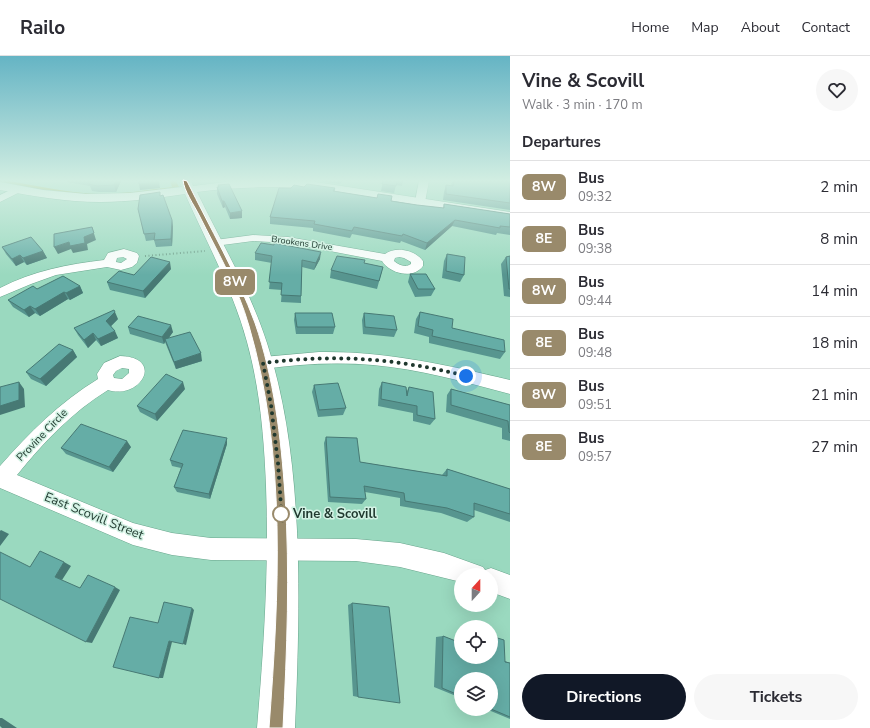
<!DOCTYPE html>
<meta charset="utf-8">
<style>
body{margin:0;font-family:"Nunito Sans",sans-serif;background:#f7f7f7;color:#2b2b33;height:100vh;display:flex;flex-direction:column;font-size:15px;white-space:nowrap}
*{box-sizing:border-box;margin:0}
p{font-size:13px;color:#7c7c81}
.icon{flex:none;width:22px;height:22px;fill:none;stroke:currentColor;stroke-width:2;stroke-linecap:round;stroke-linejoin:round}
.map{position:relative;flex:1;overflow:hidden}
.sheet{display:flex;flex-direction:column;background:#fff;width:360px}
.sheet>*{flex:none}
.badge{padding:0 8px;border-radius:6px;font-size:14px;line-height:26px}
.needle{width:26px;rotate:21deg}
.fabs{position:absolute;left:454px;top:512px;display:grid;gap:8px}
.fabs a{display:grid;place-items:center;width:44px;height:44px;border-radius:50%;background:#fff;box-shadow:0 4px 16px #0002;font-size:20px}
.you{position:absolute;width:20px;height:20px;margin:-10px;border:3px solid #fff;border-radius:50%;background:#1a73e8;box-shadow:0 0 0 6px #1a73e833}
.map>.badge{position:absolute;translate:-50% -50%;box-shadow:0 0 0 2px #fff}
h2{padding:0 12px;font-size:15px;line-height:36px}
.round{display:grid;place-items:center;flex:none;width:42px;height:42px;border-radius:21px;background:#f7f7f7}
.headline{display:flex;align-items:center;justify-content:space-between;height:68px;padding:0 12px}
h1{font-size:19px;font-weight:700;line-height:30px}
.button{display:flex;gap:8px;margin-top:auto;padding:8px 12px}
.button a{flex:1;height:46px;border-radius:24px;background:#111827;color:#fff;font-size:16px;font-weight:700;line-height:46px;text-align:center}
.button a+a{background:#f7f7f7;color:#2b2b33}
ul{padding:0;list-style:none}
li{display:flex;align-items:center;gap:12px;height:52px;padding:0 12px;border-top:1px solid #e1e1e2}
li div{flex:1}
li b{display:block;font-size:15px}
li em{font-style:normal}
li .badge{min-width:44px;font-weight:700;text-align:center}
header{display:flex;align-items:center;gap:24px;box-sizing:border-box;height:56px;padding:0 20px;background:#fff;border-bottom:1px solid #e1e1e2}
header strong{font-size:19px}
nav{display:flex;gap:22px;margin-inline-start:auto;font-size:14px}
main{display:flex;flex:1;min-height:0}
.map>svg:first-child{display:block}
</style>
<header>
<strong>Railo</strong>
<nav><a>Home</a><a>Map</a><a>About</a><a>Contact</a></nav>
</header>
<main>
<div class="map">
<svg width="510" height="672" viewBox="0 0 510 672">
<rect width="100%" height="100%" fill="#9ad9bf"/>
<path fill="#a49f1e" d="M0,125h9c30,5 59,12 89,13 25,0 50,-4 74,-7l-2,-6h6l3,6 -53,8h-55l-71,-12z"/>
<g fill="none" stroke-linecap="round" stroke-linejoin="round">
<g stroke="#68a58c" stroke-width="1">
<path id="street" d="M419,125h10l-4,21 -5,3 -5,-3z
M19,130l3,1 2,2 -2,2 -22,11v-7z
M253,179l35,2 97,17c11,-8 30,-4 38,7v5c-10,14 -34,7 -41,-5l-94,-18 -35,-2 -38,5 -4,-1 -2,-2 2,-2 4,-1zM399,201l5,1 7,4v2c-6,4 -12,1 -17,-3l1,-3z
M124,193l13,4 2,3 -2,7 -5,4 -11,3 -14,-3 -51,8 -25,9 -31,13v-9c33,-17 68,-24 104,-28l4,-7zM123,201l4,2 -6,4 -5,-1 1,-4z
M319,296c66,-1 128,13 191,28v14c-45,-12 -91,-25 -137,-29 -37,-3 -74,-1 -110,4l-6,-2 -2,-4 2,-4 6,-2z
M120,300c45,1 21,44 -12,34 -36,22 -65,53 -91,85l116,48 39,10 39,5 145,1 44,4 44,10 39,14 2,3 6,-2 19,7v24l-19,-7v-17h-30v7l-61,-15 -44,-6 -145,-1 -39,-5 -39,-10 -133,-57v-22c29,-33 60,-64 98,-87l-1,-5 7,-11zM122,312l7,1v4l-7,6 -8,-1 -1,-3 3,-4z"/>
</g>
<g stroke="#68a58c" stroke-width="1">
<path id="secondary" d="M179,125h12l2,5 40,-5h76l201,31v8l-201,-31c-38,-3 -75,-2 -112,3 24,50 53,98 70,151 38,117 33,263 28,385h-38c7,-81 12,-161 9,-242 -2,-48 -6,-97 -19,-144 -14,-52 -40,-99 -62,-148 -28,4 -56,8 -85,8 -34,0 -67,-6 -100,-12v-8l43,8 43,4 44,-1 52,-6z"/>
</g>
<path stroke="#6b9b87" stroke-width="2" stroke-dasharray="1 2.5" stroke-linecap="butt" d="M145,200l60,-5"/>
<use href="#street" fill="#fff" fill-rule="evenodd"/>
<use href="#secondary" fill="#fff" fill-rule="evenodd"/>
</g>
<path fill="#57958f" d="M67,125h54l-5,11h-17l-7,-1 -2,-5 -23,-4z
M319,125h23l-2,3z
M383,125h20l-1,5 -6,-1 -2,8 -13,-2z
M452,125h58v29l-67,-10 1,-8 2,-7 5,1z
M218,129l24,33 -12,1 -5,-12 -2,1 -6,-14v-7h1z
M304,131l31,1v3l82,14 26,3 1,-4 66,10v21l-13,-2 -1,2 -44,-9 -27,24 -24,-9 -1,2 -48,-9 -2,4 -37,-7v-3l-43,-4v-7l21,-29z
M138,153l34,11 1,7 -1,19 -16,1 -2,-7 -8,1z
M2,191l41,4 4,7 -20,7 -3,-3 -8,4 -10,-12z
M255,197l65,6 -6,11 -12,-3 -1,29v7l-20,-1 1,-12 -13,-1 3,-26 -17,-3z
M447,198l17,21 -4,7 -18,-4 2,-17z
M510,200v41l-6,-1 -3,-32 5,-7z
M364,207l19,4 -6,22 -47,-11 1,-8z
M171,213l-26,29 -35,-8 -3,-8 27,-7z
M410,218l25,15 -4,7 -16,1 -7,-15z
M80,230l3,7 -13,7 -2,-1 -28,17 -5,-3 -6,4 -16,-10 -5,-7 29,-11z
M420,256l32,16 53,24 -5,7 -71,-16v-6l-15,-4 2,-14z
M295,257l40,14 -2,7h-37l-2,-14z
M364,257l33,17 -3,7 -31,-3 -1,-14z
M118,263l-7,7 7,12 -17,8 -5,-6 -8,8 -10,-13 -4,-7z
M128,271l45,5 -5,6 34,23 -26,8 -11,-27 -1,2 -34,-10z
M73,294l4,7 -31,29 -15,-7 -5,-7z
M382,326l25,9 2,-4 26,32 -5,6 -17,-4v-8l-35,-7 1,-17z
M314,329l32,23 -3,7 -25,2 -6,-25z
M185,333l-28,32 -17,-9 -3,-6z
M451,333l59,16v36l-8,-2v-11l-56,-16 1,-17z
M326,381l34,25 82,13 5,-6 63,20v33l-36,-12v7l-7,5 -26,-9 -41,-7v-8l-35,-6 1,7 -4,5 -34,-2 -4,-59z
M227,388l-17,55 -33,-7 -3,-5 7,-19 -9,-2 -2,-6z
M131,391l-18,25 -47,-18 -5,-6z
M352,547l6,94 -5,-1 -5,-91z
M443,580l67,27v56l-24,-10h5l-30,-30v19l-27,-11 2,-50z"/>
<path fill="#477974" d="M116,125h5l-5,11 -2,-7z
M159,125l1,7 -20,2 -1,-6z
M222,145h2l1,6 -2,1z
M242,155v7l-12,1v-6z
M172,164l1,7 -1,19 -1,-7z
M455,164l-3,6 -27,24 2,-7z
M92,171l4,13 -9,4 1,6 -15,3 -2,-4 -13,5 -4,-7 30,-10z
M43,195l4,7 -20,7 -4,-7z
M321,196l-1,7 -6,11 2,-7z
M20,199l4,7 -8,4 -4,-7z
M170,206l1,7 -26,29 -2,-7z
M80,230l3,7 -13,7 -4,-7z
M64,236l4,7 -28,17 -5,-7z
M30,250l5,7 -6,4 -5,-7z
M115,256l3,7 -9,9 -3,-7z
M171,269l2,7 -7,10 -1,-3v3l-1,2 -2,-7z
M115,275l3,7 -17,8 -3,-7z
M93,277l3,7 -8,8 -4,-8z
M73,294l4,7 -31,29 -6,-7z
M201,297l1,8 -26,8 -2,-7z
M19,326l5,7 1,18 -25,8v-9z
M183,326l2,7 -28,32 -2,-7z
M227,382v6l-17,55 -1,-5z
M127,385l4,6 -18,25 -4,-5z
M1,474l8,4 -9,12v-15z
M64,506l7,4 -9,14 -7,-3z
M115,531l5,3 -28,53 -6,-1z
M192,552l2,2 -8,35 -3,-1z
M169,585l3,1 -9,36h-4z
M0,662h2l15,10h-15l-2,-2z"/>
<path fill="#65ada6" stroke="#477974" d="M91,125h25l-2,4 -17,1 -8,-2z
M139,125h19v1l-19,2z
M383,125h14l-1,5 -14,-2z
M454,125h56v22l-64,-9v-9l7,1z
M229,128l13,27 -12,2 -6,-12h-2l-5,-14h2l-1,-2z
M307,128l28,4 -2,3 44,7 1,-4 14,2 -1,5 26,4 27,3v-4l66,10v13l-10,-1v2l-45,-8 -28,23 -24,-9 -1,2 -48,-9 -2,4 -38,-7 1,-3 -45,-4 9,-29h12l3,-3 10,2z
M160,136v4l3,-1 9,25 -1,19 -17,1 1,-7 -11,1 -6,-25 2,-14z
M92,171l2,6 -10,4 1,6 -15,3 -1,-4 -15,5v-13z
M31,181l12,14 -20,7 -3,-3 -8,4 -10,-12z
M261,187l13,2v-2l47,9 -5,11 -14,-3 -1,36 -20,-1 1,-12 -13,-1 3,-26 -17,-3z
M447,198l18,3 -1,18 -18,-4z
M337,200l28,4 -1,3 19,4 -4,14 -48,-11z
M510,200v33h-1l-3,-32z
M151,201l19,5 -27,29 -36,-9 12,-11 15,4z
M410,218h16l9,15h-17z
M63,220l17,10 -14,7 -2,-1 -29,17 -5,-3 -6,4 -16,-10 25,-14 4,3z
M114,254l1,2 -9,9 9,10 -17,8 -5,-6 -9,7 -10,-12z
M420,256l33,7 -1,9 52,12 1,12 -73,-16 1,-6 -15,-4z
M295,257h37l3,14h-38z
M364,257l30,3 3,14 -32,-3z
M138,260l33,9 -9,12 -34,-10z
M190,276l11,21 -27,9 -9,-23z
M59,288l14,6 -33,29 -14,-7z
M166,318l17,8 -28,32 -18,-8z
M19,326v18l-19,6v-19z
M382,326l24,5 1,9 2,-9 24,5 2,27 -18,-4v-9l-36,-7z
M338,327l8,25 -27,2 -5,-25z
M451,333l59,16v28l-1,-1 -1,-11 -57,-16z
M81,368l46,17 -18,26 -48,-19z
M183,374l44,8 -18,56 -35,-7 9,-23 -13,-4z
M326,381l31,1 3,24 87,14v-7l63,20v25l-36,-11v14l-27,-9 -42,-7 -1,-8 -40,-7 2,13 -36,-2z
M40,495l24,11 -9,15 25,11 8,-13 27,12 -29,55 -86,-43v-47l30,15z
M164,546l28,6 -9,36 -14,-3 -10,37 -46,-11 17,-50 28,6z
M352,547l37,4 11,96 -42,-6z
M443,580l18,7v14h30v-21l13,4 1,22 5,1v54l-19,-8v-30h-30v17l-19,-8z"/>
<linearGradient id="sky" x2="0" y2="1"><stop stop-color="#65b4c4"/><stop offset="0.57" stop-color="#d2eee2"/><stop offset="1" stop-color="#d2eee2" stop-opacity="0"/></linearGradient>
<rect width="510" height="219" fill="url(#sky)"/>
<path fill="#998a6b" stroke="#fff" d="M183,124l4,1c23,47 50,93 68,142 19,55 26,114 30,172 5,78 2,155 -2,233h-14c10,-134 18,-272 -20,-402 -11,-39 -32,-75 -50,-111 -5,-10 -15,-24 -16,-35z"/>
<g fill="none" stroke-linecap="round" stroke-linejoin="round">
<path stroke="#1f382e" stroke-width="4" stroke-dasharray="0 7.2" d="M281,458l1,7 -4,-58 -7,-58 -8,-42c73,-9 131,-5 203,13"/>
</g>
<circle fill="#fff" stroke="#998a6b" stroke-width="2" cx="281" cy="458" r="8"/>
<g text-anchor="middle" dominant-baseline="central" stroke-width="3" stroke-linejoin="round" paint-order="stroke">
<g font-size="9" fill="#1f382e" stroke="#d3f2e4">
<text transform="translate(302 187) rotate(8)">Brookens Drive</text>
</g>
<g font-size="11" fill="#1f382e" stroke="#d3f2e4">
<text transform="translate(42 379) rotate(-46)">Provine Circle</text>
</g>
<g font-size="13" font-weight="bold" fill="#1f382e" stroke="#d3f2e4" text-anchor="start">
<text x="293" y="458">Vine &amp; Scovill</text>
</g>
<g font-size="13" fill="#1f382e" stroke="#d3f2e4">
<text transform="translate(94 460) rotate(22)">East Scovill Street</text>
</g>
</g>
</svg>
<div class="fabs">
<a><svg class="needle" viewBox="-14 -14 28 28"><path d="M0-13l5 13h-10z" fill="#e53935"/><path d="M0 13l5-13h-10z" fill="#7c7c81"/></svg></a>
<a><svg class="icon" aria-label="locate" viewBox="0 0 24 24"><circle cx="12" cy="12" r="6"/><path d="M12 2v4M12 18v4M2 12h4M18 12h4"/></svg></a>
<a><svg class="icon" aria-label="layers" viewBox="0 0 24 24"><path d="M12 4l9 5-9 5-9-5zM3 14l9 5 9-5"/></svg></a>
</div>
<div class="you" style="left:466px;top:320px"></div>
<b class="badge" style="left:235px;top:226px;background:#998a6b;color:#fff">8W</b>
</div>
<section class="sheet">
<div class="headline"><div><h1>Vine &amp; Scovill</h1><p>Walk · 3 min · 170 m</p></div><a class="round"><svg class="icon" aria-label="heart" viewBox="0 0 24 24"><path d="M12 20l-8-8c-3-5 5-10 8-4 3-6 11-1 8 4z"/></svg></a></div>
<h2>Departures</h2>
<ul>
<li><span class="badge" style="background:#998a6b;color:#fff">8W</span><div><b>Bus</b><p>09:32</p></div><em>2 min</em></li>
<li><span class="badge" style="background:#998a6b;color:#fff">8E</span><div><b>Bus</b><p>09:38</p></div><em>8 min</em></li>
<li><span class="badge" style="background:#998a6b;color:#fff">8W</span><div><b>Bus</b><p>09:44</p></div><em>14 min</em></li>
<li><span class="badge" style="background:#998a6b;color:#fff">8E</span><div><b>Bus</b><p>09:48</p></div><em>18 min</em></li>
<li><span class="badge" style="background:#998a6b;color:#fff">8W</span><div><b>Bus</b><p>09:51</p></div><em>21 min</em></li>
<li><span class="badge" style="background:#998a6b;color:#fff">8E</span><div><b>Bus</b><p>09:57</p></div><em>27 min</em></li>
</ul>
<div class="button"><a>Directions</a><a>Tickets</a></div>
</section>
</main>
